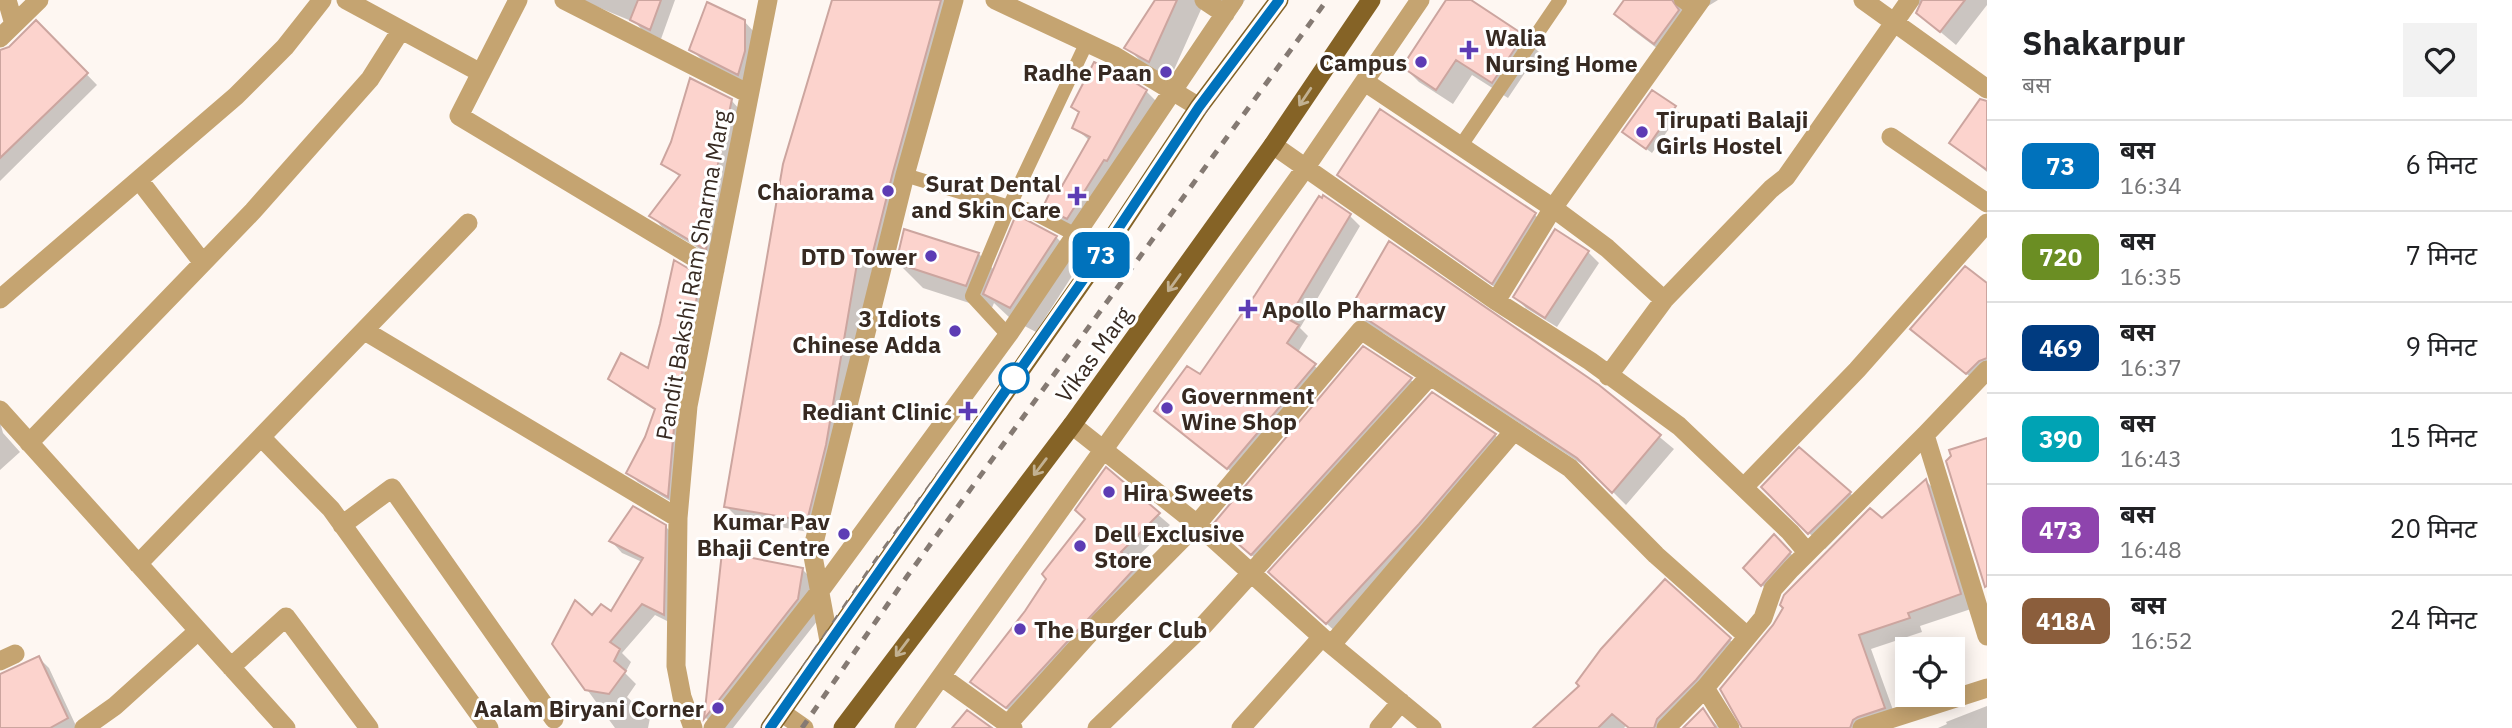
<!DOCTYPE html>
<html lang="hi">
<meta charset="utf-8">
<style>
body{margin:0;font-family:"IBM Plex Sans","Noto Sans Devanagari",sans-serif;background:#f2f2f2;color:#202124;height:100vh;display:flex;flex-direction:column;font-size:26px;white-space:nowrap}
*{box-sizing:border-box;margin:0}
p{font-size:23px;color:#757577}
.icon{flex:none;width:38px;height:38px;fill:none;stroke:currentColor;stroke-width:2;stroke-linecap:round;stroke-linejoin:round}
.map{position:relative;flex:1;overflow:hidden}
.panel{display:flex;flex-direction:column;background:#fff;width:525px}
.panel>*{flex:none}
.badge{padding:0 14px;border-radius:10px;font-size:24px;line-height:46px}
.controls{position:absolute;left:1895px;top:637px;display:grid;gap:14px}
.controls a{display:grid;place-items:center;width:70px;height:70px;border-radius:0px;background:#fff;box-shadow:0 4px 18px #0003;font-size:35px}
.map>.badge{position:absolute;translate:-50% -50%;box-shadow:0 0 0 4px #fff}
.round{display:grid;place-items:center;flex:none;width:74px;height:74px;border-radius:0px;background:#f2f2f2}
.headline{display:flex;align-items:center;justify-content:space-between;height:119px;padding:0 35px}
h1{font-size:33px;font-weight:700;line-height:52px}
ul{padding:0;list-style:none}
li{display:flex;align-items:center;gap:21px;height:91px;padding:0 35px;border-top:2px solid #e0e0e0}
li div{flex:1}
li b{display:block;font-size:26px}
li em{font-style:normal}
li .badge{min-width:77px;font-weight:700;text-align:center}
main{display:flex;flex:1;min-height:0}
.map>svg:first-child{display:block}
</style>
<main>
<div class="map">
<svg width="1987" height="728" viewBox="0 0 1987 728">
<rect width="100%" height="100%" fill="#fef7f2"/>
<path fill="#0003" d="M581,0h94l-14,39 -19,-9 -6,-7z
M834,0h113l-61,269 -13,-4 -32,185 -21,84 -80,-14 -14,-14z
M1157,0h88l-8,12 -34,-7 -34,76 -23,-14 -19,-20z
M1448,0h19l56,37 16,15 -31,46 -36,-23 -19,29 -34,-22 -15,-15z
M1626,0h92l-13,8 -35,50 -40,-30 -14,-14z
M1911,0h76v5l-31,40 -38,-32 6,-10 -6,2z
M744,21l11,12 -6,51 -47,-24 -11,-11z
M36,22l61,63 -97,96v-129l10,-4z
M1112,71l34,20 12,12 -79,127 -22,-11 -12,-12 14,-11 31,-55 -16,-14 6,-13 -7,-8z
M1652,92l28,21 -28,40 -28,-21z
M731,100l10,11 -24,148 -55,-32 -10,-11 28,-39 -17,-14z
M1987,114v58l-36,-29z
M1339,174l195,40 13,13 -41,68 -154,-108z
M1350,216l10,10 -60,102 8,8 -10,16 27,23 -86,103 -83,-67 44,-35z
M906,231l73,23 16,17 61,-34 25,25 -45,70 -25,-13 -17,-16 -3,7 -68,-22 -25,-25z
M1588,252l11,11 -42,64 -31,-19 -11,-11z
M700,277l10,10 -33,218 -39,-23 -10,-10 18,-35 10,-26 -36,-23 -10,-10 39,-7z
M1987,285v89l-9,9 -55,-44z
M1351,312l247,74 76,63 -48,56 -34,-34 -209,-138 -11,-2z
M1410,379l14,14 -159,174 -35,-31z
M0,422l3,11 17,19 -20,18z
M1495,435l10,10 -168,188 -56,-50z
M1106,470l64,55 -39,38 16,15 -129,139 -35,-25 -11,-10 54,-70 62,-93z
M1926,481l13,13 35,114 -54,18 2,6 -51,17 26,72 -22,7h-132l139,-207z
M1763,487l87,6 15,15 -40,41z
M665,526l12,12 -2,87 -20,-10 -33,38 9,9 -6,11 11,11 -9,13 23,21 -2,10h-33l-61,-84 39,-27 19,-4 30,-51 -20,-9 -11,-12z
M1774,536l21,22 -28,32 -22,-22z
M724,554l78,15 20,20 -4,31 -85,108h-17l-10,-10z
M1729,639l14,13 -68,76h-46l-3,-2 -2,2h-86z
M39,658l10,10 28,60h-77v-52z
M1987,706v22h-49l9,-4 -1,-2z
M1703,710l16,18h-35z"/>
<path fill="#fcd3cd" stroke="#cca59f" stroke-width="2" d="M638,0h23l-11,30 -20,-10z
M832,0h109l-48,172 -21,84 -13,-4 -33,193 -19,76 -83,-14 59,-343z
M1155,0h22l-28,62 -25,-14z
M1446,0h25l53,35 -32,48 -36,-23 -20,30 -34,-23z
M1624,0h48l7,10 -25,34 -40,-30z
M1922,0h43l-25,32 -24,-19z
M707,2l38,18v31l-7,24 -49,-25z
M36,20l52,53 -88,85v-108l9,-3z
M1094,62l16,8 1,-2 36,22 -40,71 -3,-1 -37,59 -24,-12 8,-17 7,3 32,-56 -18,-9 7,-16 -8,-5z
M690,78l42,21 -14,65 -12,86 -57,-34 31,-41 -19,-11 10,-22z
M1652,90l24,16 -30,43 -24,-17z
M1980,99l7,2v69l-38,-27z
M1380,109l156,104 -44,71 -155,-109z
M1323,195l28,19 -63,105 11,6 -12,18 29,21 -89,105 -73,-58 33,-45 13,8 55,-79 64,-99 3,2z
M1015,217l8,1 34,18 -47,72 -27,-14z
M904,229l75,24 -13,33 -70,-23z
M1555,229l34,22 -44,67 -32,-21z
M1389,241l210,144 62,50 -49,58 -35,-35 -209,-138 -11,-2 -9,-6z
M674,260l27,16 -25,128 -8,93 -42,-24 19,-36 10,-28 -47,-30 13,-26 27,15 12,-44z
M1965,266l22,17v75l-8,3 -13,13 -56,-45z
M1363,346l49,32 -161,177 -37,-32z
M1432,392l64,42 -77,90 -93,100 -58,-52z
M1987,438v148l-2,1 -39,-126 5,-5 -2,-6z
M1799,447l52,45 -43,42 -47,-47z
M1106,467l54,46 -39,39 16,14 -131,142 -36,-26 55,-71 21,-32 -4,-5 43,-55 -10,-9z
M1926,479l35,115 -53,19 2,5 -51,17 26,73 -27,9 -5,3 -3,8h-108l-22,-39 53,-64 10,-17 -3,-3 4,-10 86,-87 12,10z
M633,506l33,19 -2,90 -22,-11 -32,38 10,7 -6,12 12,10 -17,23 -24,-4 -33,-46 23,-44 17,15 9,-11 10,7 32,-53 -34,-17z
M1774,534l17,18 -30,34 -18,-18z
M722,552l81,16 -5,31 -94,120z
M1665,579l66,59 -35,42 -39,39 -3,9h-25l-17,-14 -14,14h-65l46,-42 -3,-3 25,-34z
M39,656l29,62 -18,10h-50v-54z
M1703,708l13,20h-33z
M967,710l25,18h-40z"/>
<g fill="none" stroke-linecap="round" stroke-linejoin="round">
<path stroke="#c5a471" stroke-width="14" d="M1681,0l13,10
M1460,147l100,-147
M905,175l104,32 17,2 50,26
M1008,335l-36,-39 37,-89 77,-163"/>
<path stroke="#c5a471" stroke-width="19" d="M7,0l7,24
M346,0l135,73
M518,0l-59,116 256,154
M564,0l185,94
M995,0l118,55 86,52
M1204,0l21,14
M1863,0l124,89
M0,38l39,-38
M1365,82l188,126 54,40 57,52
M1891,137l96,66
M1273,145l223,156 94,60 89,65 111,106 17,20
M139,180l64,83
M0,299l236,-203 49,-49 37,-47
M1496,301l57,-93 148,-208
M365,331l313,187
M1608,376l56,-76 107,-111 15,-12 124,-177
M0,410l286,318
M1072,425l125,99 125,113 110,91
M1925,435l62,201
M261,437l70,72 158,219
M29,443l224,-232 117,-132 31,-49
M1744,487l113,-117 130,-147
M342,525l50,-37 162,231
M138,564l330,-341
M829,641l-17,-90 93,-376 49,-175
M1333,643l181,-212
M0,661l15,-7
M231,667l55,-50 83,111
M942,677l71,51
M1705,688l25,40
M781,712l23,16
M1008,724l91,-101 98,-99 164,-194 209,138 86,87 91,81
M84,728l31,-22 83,-75
M693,728l-11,-31 -6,-31 2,-148 10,-112 80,-406
M713,728l107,-137 188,-256 226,-335
M904,728l402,-561 114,-167
M1097,728l106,-102 227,-250
M1241,728l81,-91
M1379,728l22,-26
M1666,728l39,-40 58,-70 10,-29 18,-20 134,-134 62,-65
M1862,728l125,-40"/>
<path stroke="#856326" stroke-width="19" d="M770,728l336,-480 93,-141 80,-107
M843,728l229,-303 201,-280 98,-145"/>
<path stroke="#857a73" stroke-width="5" stroke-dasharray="9 9" stroke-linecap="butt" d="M763,728l117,-173 405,-555
M802,728l106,-153 419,-575"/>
</g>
<defs><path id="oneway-shaft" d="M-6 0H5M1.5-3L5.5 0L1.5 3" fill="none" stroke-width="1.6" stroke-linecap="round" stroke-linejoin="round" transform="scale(1.75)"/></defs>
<g stroke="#c2b192">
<use href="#oneway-shaft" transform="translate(1305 97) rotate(124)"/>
<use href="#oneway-shaft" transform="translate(1174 283) rotate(126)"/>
<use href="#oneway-shaft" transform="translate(1040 467) rotate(127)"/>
<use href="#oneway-shaft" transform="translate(902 648) rotate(127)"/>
</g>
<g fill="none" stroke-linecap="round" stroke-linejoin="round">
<g stroke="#fff" stroke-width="16">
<path id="line" d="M770,728l336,-481 93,-140 80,-107"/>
</g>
<use href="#line" stroke="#0072bc" stroke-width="10"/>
</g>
<g fill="#5d3cb4" stroke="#fff" stroke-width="2.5">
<path d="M1465.5 39.5h7v7h7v7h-7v7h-7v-7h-7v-7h7z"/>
<circle cx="1421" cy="62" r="7"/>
<circle cx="1166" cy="72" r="7"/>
<circle cx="1642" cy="132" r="7"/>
<circle cx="888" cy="191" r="7"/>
<path d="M1073.5 185.5h7v7h7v7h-7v7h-7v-7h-7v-7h7z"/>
<circle cx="931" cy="256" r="7"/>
<path d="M1244.5 298.5h7v7h7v7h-7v7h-7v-7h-7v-7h7z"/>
<circle cx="955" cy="331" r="7"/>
<circle cx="1167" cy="408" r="7"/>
<path d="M964.5 400.5h7v7h7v7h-7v7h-7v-7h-7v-7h7z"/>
<circle cx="1109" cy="492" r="7"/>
<circle cx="844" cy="534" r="7"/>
<circle cx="1080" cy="546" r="7"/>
<circle cx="1020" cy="629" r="7"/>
<circle cx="718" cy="708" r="7"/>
</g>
<circle fill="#fff" stroke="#0072bc" stroke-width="3.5" cx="1014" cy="378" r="14"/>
<g text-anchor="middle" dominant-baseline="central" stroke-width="6" stroke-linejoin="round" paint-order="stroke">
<g font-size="23" font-weight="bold" fill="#372a22" stroke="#fff" text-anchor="end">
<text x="1485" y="37" text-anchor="start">Walia<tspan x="1485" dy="26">Nursing Home</tspan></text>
<text x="1407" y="62">Campus</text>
<text x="1152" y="72">Radhe Paan</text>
<text x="1656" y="119" text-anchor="start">Tirupati Balaji<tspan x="1656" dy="26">Girls Hostel</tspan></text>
<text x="1061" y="183">Surat Dental<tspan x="1061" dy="26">and Skin Care</tspan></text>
<text x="874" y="191">Chaiorama</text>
<text x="917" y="256">DTD Tower</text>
<text x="1262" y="309" text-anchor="start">Apollo Pharmacy</text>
<text x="941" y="318">3 Idiots<tspan x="941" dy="26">Chinese Adda</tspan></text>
<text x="1181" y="395" text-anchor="start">Government<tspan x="1181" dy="26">Wine Shop</tspan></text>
<text x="952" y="411">Rediant Clinic</text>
<text x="1123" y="492" text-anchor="start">Hira Sweets</text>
<text x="830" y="521">Kumar Pav<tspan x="830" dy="26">Bhaji Centre</tspan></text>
<text x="1094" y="533" text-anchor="start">Dell Exclusive<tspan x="1094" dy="26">Store</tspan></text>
<text x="1034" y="629" text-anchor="start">The Burger Club</text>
<text x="704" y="708">Aalam Biryani Corner</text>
</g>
<g font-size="23" fill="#372a22" stroke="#fff">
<text transform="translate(692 275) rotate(-80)">Pandit Bakshi Ram Sharma Marg</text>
<text transform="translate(1093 354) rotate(-54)">Vikas Marg</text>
</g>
</g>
</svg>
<div class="controls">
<a><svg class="icon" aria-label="locate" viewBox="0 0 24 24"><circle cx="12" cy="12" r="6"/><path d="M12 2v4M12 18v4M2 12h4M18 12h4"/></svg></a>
</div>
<b class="badge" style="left:1101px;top:255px;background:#0072bc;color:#fff">73</b>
</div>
<section class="panel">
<div class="headline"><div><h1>Shakarpur</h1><p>बस</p></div><a class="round"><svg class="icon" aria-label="heart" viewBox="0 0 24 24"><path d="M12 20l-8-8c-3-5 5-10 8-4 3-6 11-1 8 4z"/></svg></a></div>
<ul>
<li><span class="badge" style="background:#0072bc;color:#fff">73</span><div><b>बस</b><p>16:34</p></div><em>6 मिनट</em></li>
<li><span class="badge" style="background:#6b8e23;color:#fff">720</span><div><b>बस</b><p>16:35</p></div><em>7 मिनट</em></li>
<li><span class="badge" style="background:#003b80;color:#fff">469</span><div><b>बस</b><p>16:37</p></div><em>9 मिनट</em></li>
<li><span class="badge" style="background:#00a3b4;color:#fff">390</span><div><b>बस</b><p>16:43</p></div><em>15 मिनट</em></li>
<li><span class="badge" style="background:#8e44ad;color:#fff">473</span><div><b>बस</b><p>16:48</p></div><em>20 मिनट</em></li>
<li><span class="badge" style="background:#8b5e3c;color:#fff">418A</span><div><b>बस</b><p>16:52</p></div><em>24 मिनट</em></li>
</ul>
</section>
</main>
